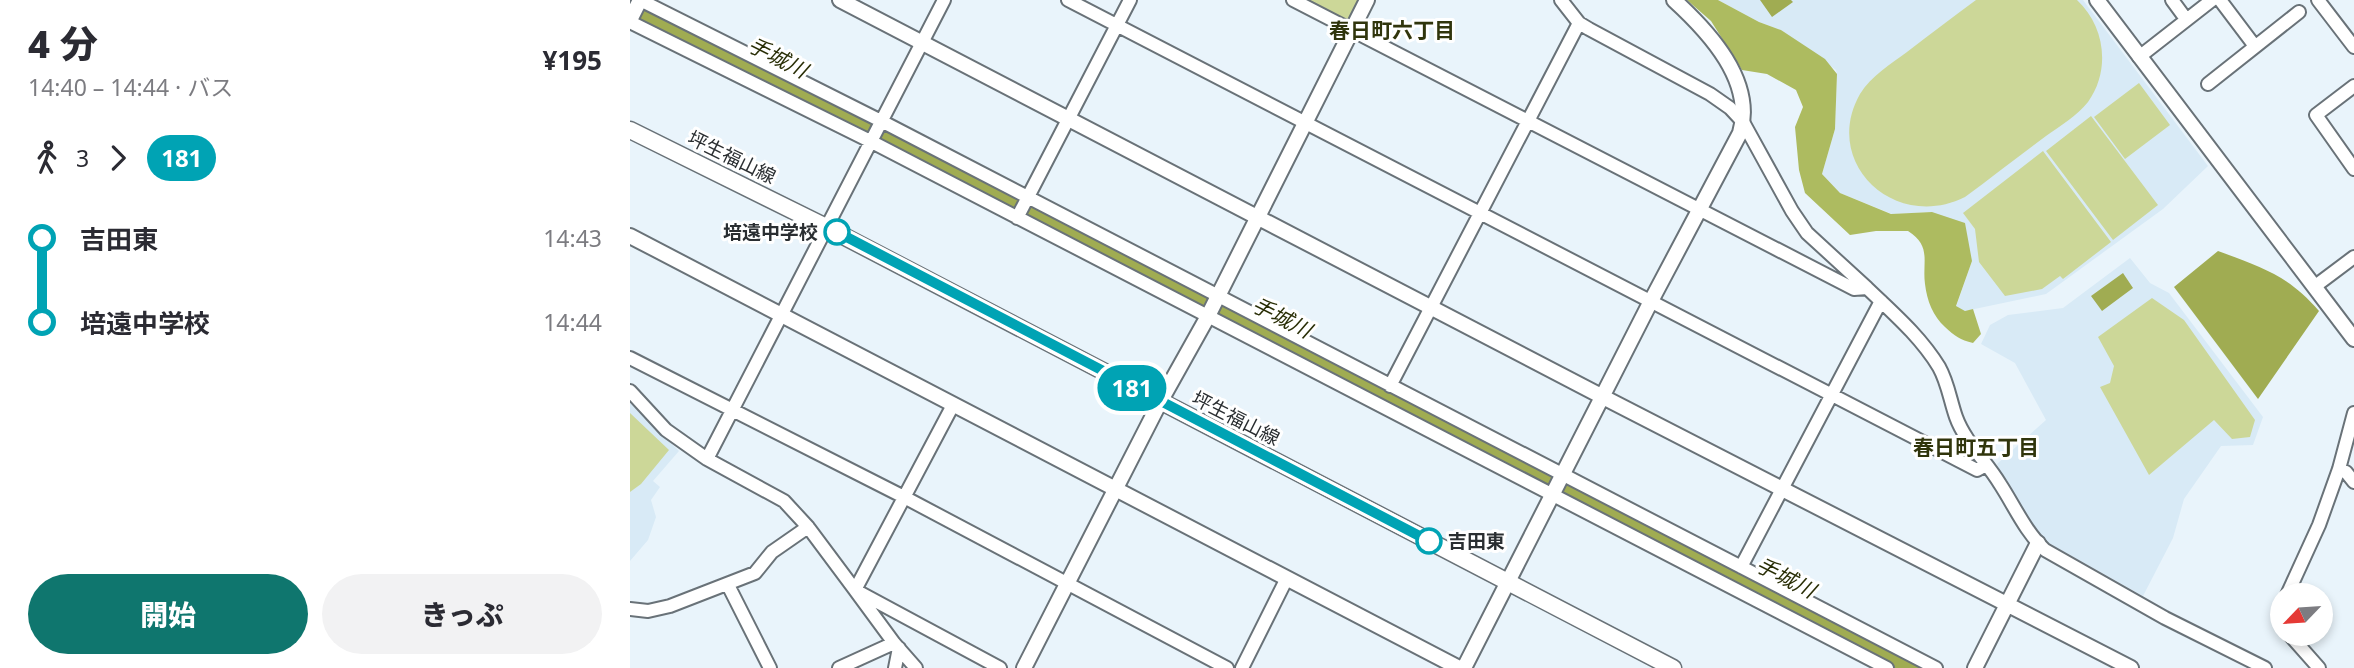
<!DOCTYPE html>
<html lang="ja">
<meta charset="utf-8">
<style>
body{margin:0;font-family:"Noto Sans","Noto Sans JP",sans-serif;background:#f2f2f3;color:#2b2b33;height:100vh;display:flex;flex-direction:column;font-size:26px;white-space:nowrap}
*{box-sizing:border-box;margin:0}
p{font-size:23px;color:#7c7c81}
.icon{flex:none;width:38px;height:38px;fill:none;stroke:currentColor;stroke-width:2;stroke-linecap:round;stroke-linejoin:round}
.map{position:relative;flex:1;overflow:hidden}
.drawer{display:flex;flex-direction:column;background:#fff;width:630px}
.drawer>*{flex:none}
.badge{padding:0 14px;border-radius:23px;font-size:24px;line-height:46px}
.needle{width:46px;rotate:245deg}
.tools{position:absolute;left:1640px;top:583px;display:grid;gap:14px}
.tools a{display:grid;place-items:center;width:63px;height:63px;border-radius:50%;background:#fff;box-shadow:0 4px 10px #0003;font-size:35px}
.map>.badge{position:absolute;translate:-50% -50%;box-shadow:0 0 0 4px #fff}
.legs{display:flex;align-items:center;gap:10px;height:77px;padding:0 28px;font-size:23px}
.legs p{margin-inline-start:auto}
.headline{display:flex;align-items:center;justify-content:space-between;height:119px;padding:0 28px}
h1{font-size:38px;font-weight:800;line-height:52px}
.cta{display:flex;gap:14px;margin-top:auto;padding:14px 28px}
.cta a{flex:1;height:80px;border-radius:42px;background:#0f766e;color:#fff;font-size:28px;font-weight:800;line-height:80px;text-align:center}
.cta a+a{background:#f2f2f3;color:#2b2b33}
ul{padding:0 28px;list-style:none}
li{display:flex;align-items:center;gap:24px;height:84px;font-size:26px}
li i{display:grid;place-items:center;width:10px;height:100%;margin:0 9px;background:currentColor}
li i::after{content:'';width:18px;height:18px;margin:-9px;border:5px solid;border-radius:50%;background:#fff}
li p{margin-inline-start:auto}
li:first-child i{background:linear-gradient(#0000 50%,currentColor 0)}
li:last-child i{background:linear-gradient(currentColor 50%,#0000 0)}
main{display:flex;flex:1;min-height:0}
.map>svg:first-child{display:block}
</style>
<main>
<section class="drawer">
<div class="headline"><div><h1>4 分</h1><p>14:40 – 14:44 · バス</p></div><b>¥195</b></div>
<div class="legs"><svg class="icon" aria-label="walk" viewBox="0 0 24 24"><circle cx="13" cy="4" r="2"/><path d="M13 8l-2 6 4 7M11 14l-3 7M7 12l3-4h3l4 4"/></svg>3<svg class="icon" aria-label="forward" viewBox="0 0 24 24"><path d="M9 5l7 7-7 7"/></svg><b class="badge" style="background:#00a3b4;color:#fff">181</b></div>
<ul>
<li><i style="color:#00a3b4"></i><b>吉田東</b><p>14:43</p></li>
<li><i style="color:#00a3b4"></i><b>培遠中学校</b><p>14:44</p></li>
</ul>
<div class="cta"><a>開始</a><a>きっぷ</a></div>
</section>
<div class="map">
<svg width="1724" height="668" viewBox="0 0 1724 668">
<rect width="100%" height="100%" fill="#e9f4fb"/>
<path fill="#d8eaf6" d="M1088,0h365l125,166 -45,43 -117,85 -81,17 -9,-4 16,-46 -40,-49 -40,2 -52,-21 -18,-19 13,-45 2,-55 -1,-4 -55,-40 -22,-8z
M1500,258l20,25 19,10 94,124 -10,28 -32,1 -37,53 -11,39 -30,58 -96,-54 -16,-16 -19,-30 -15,-32 49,-44 -31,-57 -34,-19 9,-19 18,-10 55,-7z
M0,403l49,48 -26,30 7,6 -9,13 5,17 -8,23 -18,21z"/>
<path fill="#ccd798" d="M674,0h55l-11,22z
M1346,0h101c28,26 34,70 11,102 -11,14 -28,24 -42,34 -27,20 -54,41 -81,61 -70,35 -144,-34 -105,-103 11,-18 31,-30 47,-42 23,-18 46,-35 69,-52z
M1509,83l31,42 -45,34 -31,-42z
M1461,116l67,89 -45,35 -67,-89z
M1413,151l68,91 -48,37 -3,-3 -18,13 -37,7 -26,-34 -4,-33 -12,-16z
M1522,298l32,22 71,100 -5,17 -18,2 -18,-19 -65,55 -49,-88 10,-4 4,-17 -16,-29z
M0,413l39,37 -28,34 -11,8z"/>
<path fill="#adbb60" d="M1057,0h31l41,22 22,8 44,29 12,15 -2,55 -13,45 18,19 51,21 41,-2 33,11 7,38 -16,45 9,5 8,-2 8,25 -8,9c-13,-3 -18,-7 -28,-16 -12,-11 -18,-26 -20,-43 -3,-22 7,-38 -17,-53h-32l-26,4 -45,-42 -6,-23 -4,-43 8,-20 -7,-17 -29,-16 -25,-4 -31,-49z"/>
<path fill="#a0ac52" d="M1130,0h31l2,2 -21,15z
M1588,251c43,16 70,24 101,60l-61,88 -84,-112z
M1493,273l10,15 -31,23 -11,-15z"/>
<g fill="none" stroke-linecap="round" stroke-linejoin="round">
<path stroke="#a0ac52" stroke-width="19" d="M0,7l254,127 230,122 798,412"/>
<g stroke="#697278" stroke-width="16">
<path id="minor" d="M10,0l243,122 1053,546
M438,0l909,470 9,-5
M663,0l561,289 13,-1c26,25 53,48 72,79 9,16 11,33 17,50 9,25 31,45 44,67 15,23 25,47 45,66l120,68 100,50
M931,0l18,23 10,6 121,65 20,14 13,14 49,89 15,22 60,55
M1542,0l14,19
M1590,0l34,45
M1688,0l36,47
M0,22l242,120 1015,526
M1509,57l73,-57
M1578,84l91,-72
M1724,86l-38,29 38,54
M387,218l113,-218
M1684,287l40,-30
M0,358l274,139 323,171
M760,386l189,-363
M0,391l36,39 41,29 77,42 24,26 47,63 145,78
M77,459l237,-459
M1709,469l7,3 8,10
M1111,567l140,-266
M98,585l42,83
M1657,595l32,-70 20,-56 15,-56
M0,609l18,2 22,-5 85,-33 17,-21 36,-25
M1659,634l30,34
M209,668l55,-25
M265,668l4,-20
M286,668l-22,-25 -39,-53 98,-185
M612,668l45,-90"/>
</g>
<g stroke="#697278" stroke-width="18">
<path id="tertiary" d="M210,0l763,397 528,271
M1467,0l257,339
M0,20l10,-20
M0,236l829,432
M394,668l136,-266 47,-84 160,-318
M834,668l187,-367 89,-168c15,-52 -31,-101 -66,-133
M1345,668l63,-125"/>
</g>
<g stroke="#697278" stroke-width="19">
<path id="secondary" d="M0,130l198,98 845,440"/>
</g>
<use href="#minor" stroke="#fff" stroke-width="12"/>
<use href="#tertiary" stroke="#fff" stroke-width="14"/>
<use href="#secondary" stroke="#fff" stroke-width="16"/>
</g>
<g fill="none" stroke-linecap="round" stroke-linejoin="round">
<g stroke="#fff" stroke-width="16">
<path id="line-1" d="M207,232l592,309"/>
</g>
<use href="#line-1" stroke="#00a3b4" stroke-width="10"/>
</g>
<g fill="#fff" stroke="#00a3b4" stroke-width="3.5">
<circle cx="207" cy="232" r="12"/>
<circle cx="799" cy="541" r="12"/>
</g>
<g text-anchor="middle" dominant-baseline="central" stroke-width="6" stroke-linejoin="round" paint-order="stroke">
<g font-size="19" fill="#2a2e31" stroke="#fff">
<text transform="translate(102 157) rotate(26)">坪生福山線</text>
<text transform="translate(606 418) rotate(27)">坪生福山線</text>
</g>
<g font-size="19" font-weight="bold" fill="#2a2e31" stroke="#fff" text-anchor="end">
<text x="188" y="232">培遠中学校</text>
<text x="818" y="541" text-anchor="start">吉田東</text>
</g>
<g font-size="21" font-weight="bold" fill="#30350c" stroke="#fff">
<text x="762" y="30">春日町六丁目</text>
<text x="1346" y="447">春日町五丁目</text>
</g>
<g font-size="21" font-style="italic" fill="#292e06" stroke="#fff">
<text transform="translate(148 57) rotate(27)">手城川</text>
<text transform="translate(652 317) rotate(27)">手城川</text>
<text transform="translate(1156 577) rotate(27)">手城川</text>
</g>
</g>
</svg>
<div class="tools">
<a><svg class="needle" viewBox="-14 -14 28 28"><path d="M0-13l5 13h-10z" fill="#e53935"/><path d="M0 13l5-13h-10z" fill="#7c7c81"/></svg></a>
</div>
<b class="badge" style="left:502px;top:388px;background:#00a3b4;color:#fff">181</b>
</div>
</main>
